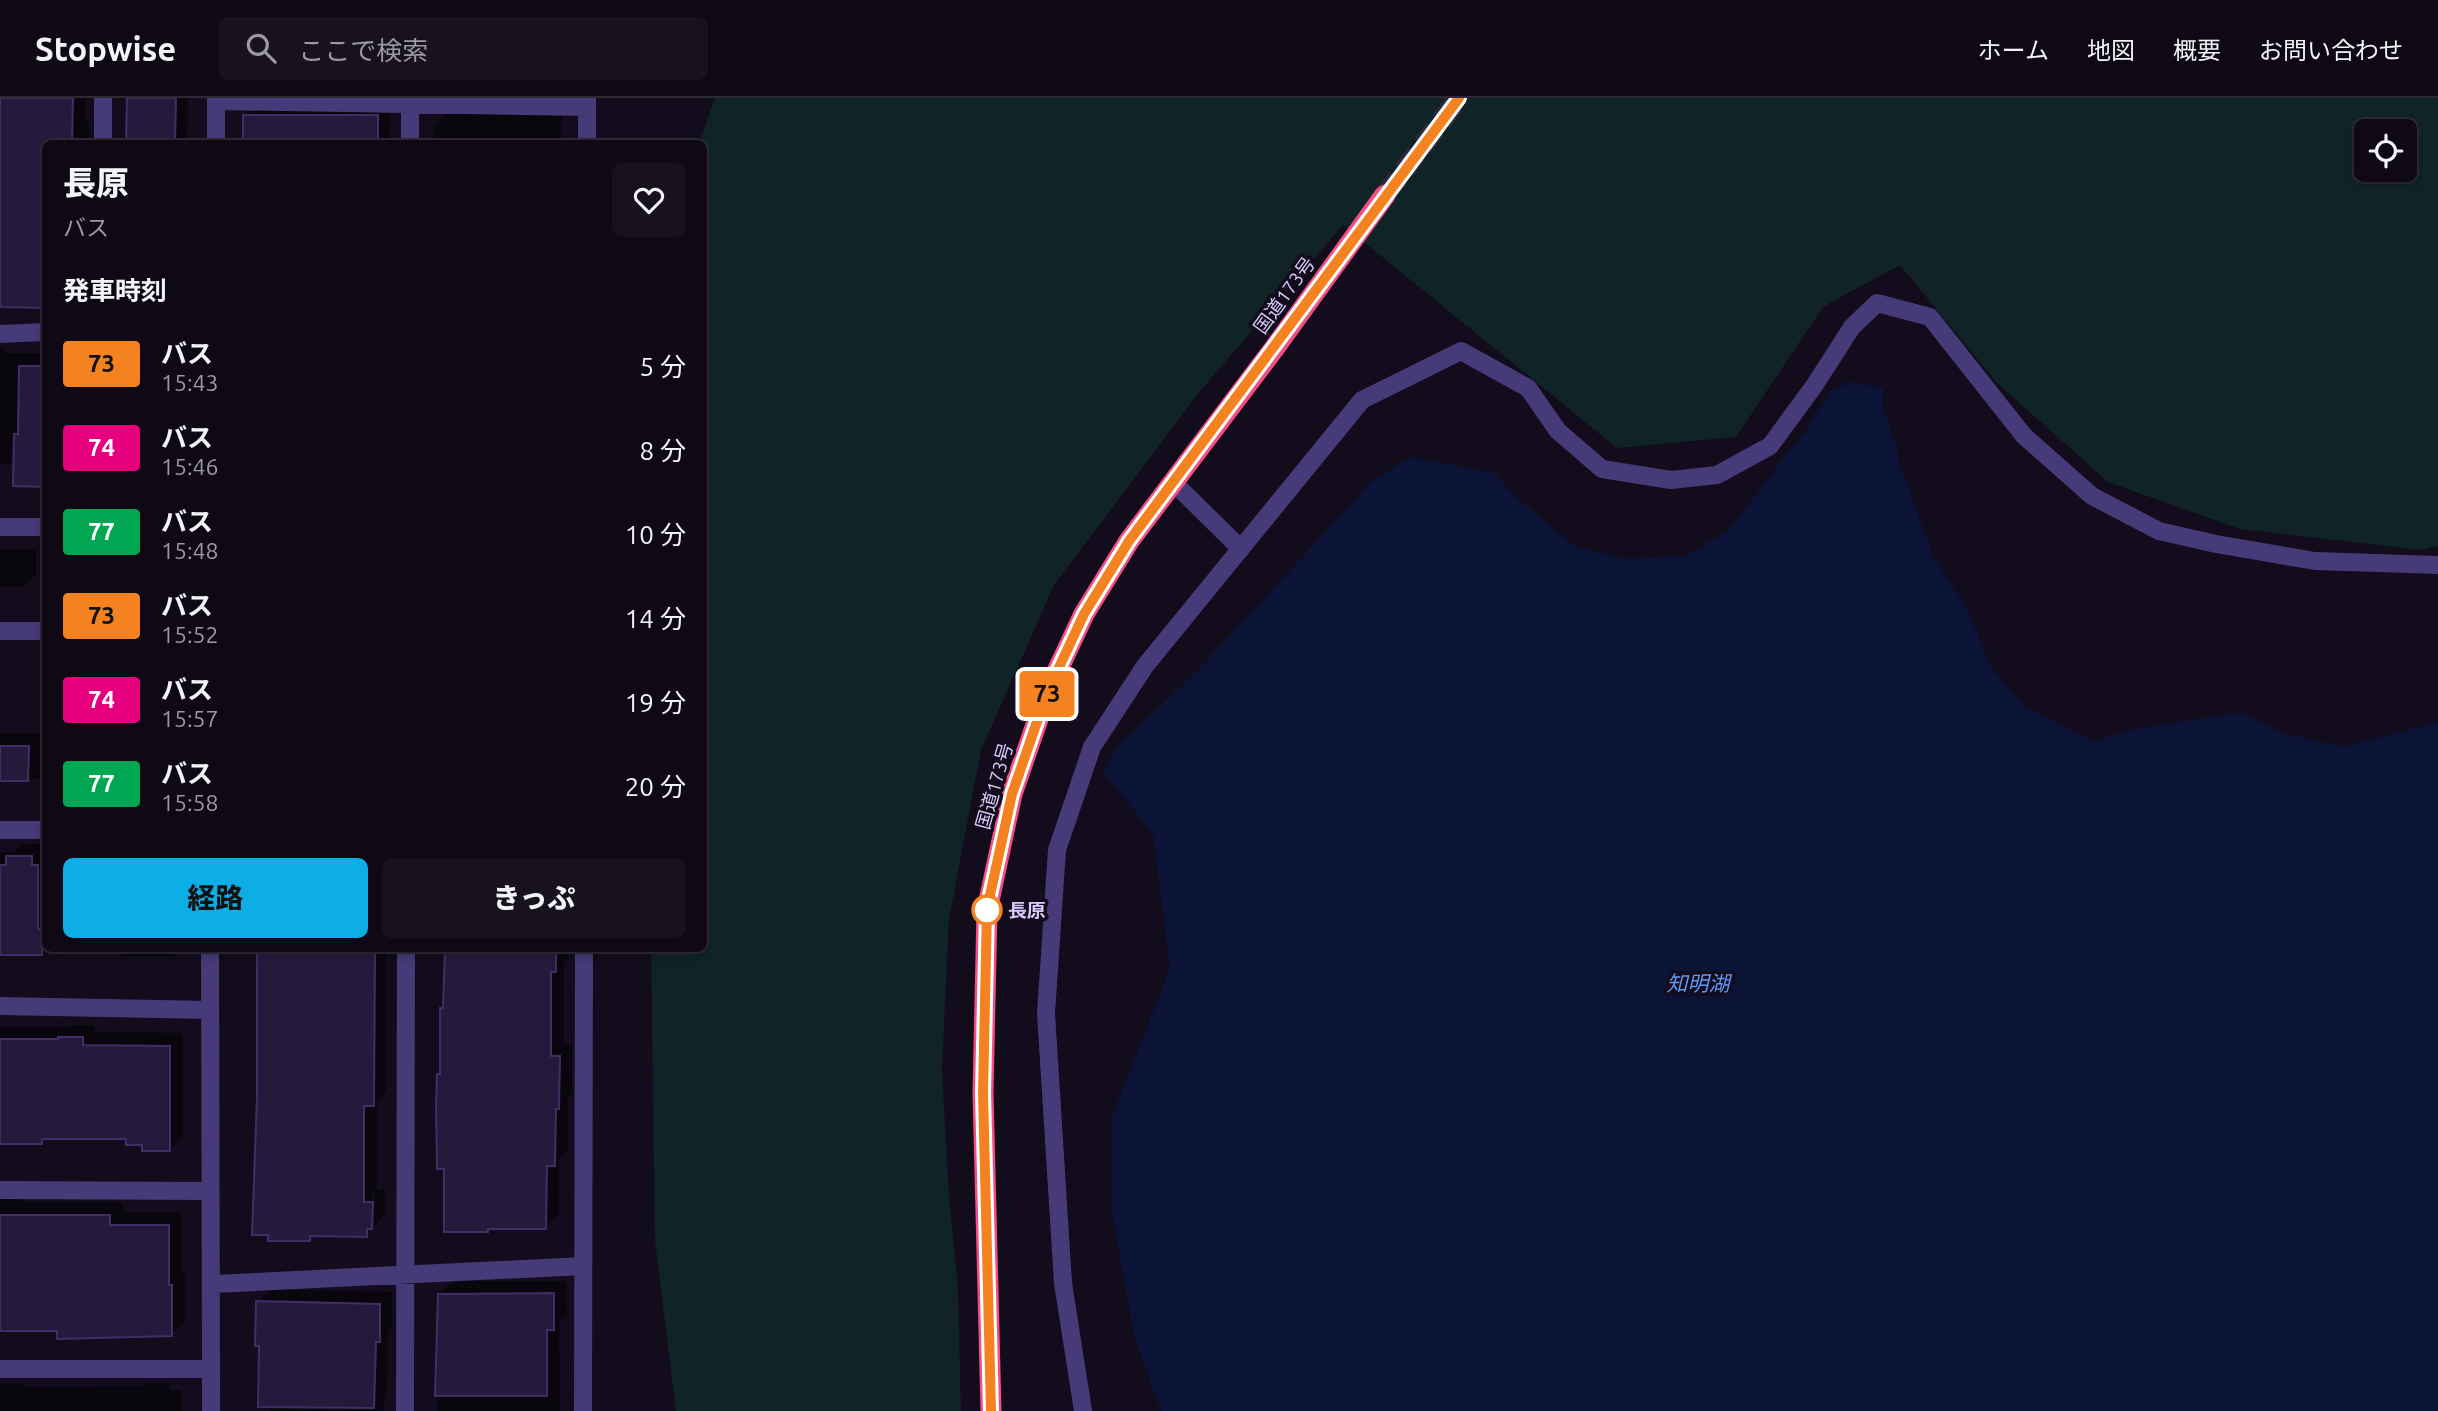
<!DOCTYPE html>
<html lang="ja">
<meta charset="utf-8">
<style>
body{margin:0;font-family:Ubuntu,"Noto Sans JP",sans-serif;background:#17121e;color:#f1f3f6;height:100vh;display:flex;flex-direction:column;font-size:26px;white-space:nowrap}
*{box-sizing:border-box;margin:0}
p{font-size:23px;color:#9b9aa0}
.icon{flex:none;width:38px;height:38px;fill:none;stroke:currentColor;stroke-width:2;stroke-linecap:round;stroke-linejoin:round}
.map{position:relative;flex:1;overflow:hidden}
.details{position:absolute;left:42px;top:42px;width:665px;height:812px;display:flex;flex-direction:column;background:#0e0915;border-radius:10px;box-shadow:0 4px 10px #0003,0 0 0 2px #2e2a34}
.details>*{flex:none}
.badge{padding:0 14px;border-radius:5px;font-size:24px;line-height:46px}
.buttons{position:absolute;left:2354px;top:21px;display:grid;gap:14px}
.buttons a{display:grid;place-items:center;width:63px;height:63px;border-radius:10px;background:#0e0915;box-shadow:0 4px 10px #0003,0 0 0 2px #2e2a34;font-size:35px}
.map>.badge{position:absolute;translate:-50% -50%;box-shadow:0 0 0 4px #fff}
h2{padding:0 21px;font-size:26px;line-height:63px}
.round{display:grid;place-items:center;flex:none;width:74px;height:74px;border-radius:10px;background:#17121e}
.head{display:flex;align-items:center;justify-content:space-between;height:119px;padding:0 21px}
h1{font-size:33px;font-weight:800;line-height:52px}
.primary-button{display:flex;gap:14px;margin-top:auto;padding:14px 21px}
.primary-button a{flex:1;height:80px;border-radius:10px;background:#0dade5;color:#111;font-size:28px;font-weight:800;line-height:80px;text-align:center}
.primary-button a+a{background:#17121e;color:#f1f3f6}
ul{padding:0;list-style:none}
li{display:flex;align-items:center;gap:21px;height:84px;padding:0 21px}
li div{flex:1}
li b{display:block;font-size:26px}
li em{font-style:normal}
li .badge{min-width:77px;font-weight:700;text-align:center}
header{display:flex;align-items:center;gap:42px;box-sizing:border-box;height:98px;padding:0 35px;background:#0e0915;border-bottom:2px solid #2e2a34}
header strong{font-size:33px}
nav{display:flex;gap:38px;margin-inline-start:auto;font-size:24px}
.search{width:490px;height:63px;background:#17121e;display:flex;align-items:center;gap:18px;box-sizing:border-box;padding:0 24px;border-radius:10px;color:#9b9aa0;font-size:26px}
.map>svg:first-child{display:block}
</style>
<header>
<strong>Stopwise</strong>
<div class="search"><svg class="icon" aria-label="search" viewBox="0 0 24 24"><circle cx="10" cy="10" r="6"/><path d="M15 15l6 6"/></svg>ここで検索</div>
<nav><a>ホーム</a><a>地図</a><a>概要</a><a>お問い合わせ</a></nav>
</header>
<div class="map">
<svg width="2438" height="1313" viewBox="0 0 2438 1313">
<rect width="100%" height="100%" fill="#120c1c"/>
<path fill="#102326" fill-rule="evenodd" d="M715,0h1723v448l-17,4 -181,-21 -132,-47 -111,-99 -97,-118 -77,42 -87,130 -119,11 -274,-223 -142,165 -147,195 -73,165 -32,169 -7,151 7,126 9,92 3,123h-285l-21,-170 -4,-292 53,-1v-804l-5,-1zM2366,33h38v39h-38z"/>
<path fill="#0b1436" d="M1850,284l33,6v24l6,8v6l8,21v9l36,100 34,53 25,59 32,38 68,35 43,-12 107,-17 38,20 62,15 96,-25v689h-1277l-27,-75 -22,-124v-95l58,-149 -17,-133 -50,-64 15,-24 82,-79 174,-189 37,-22 84,16 17,21 64,53 53,12 54,-3 44,-24 38,-48 19,-28 20,-22 26,-42z"/>
<path fill="#0007" fill-rule="evenodd" d="M0,0h85v23h4v23h-43l-46,162z
M129,0h59l-1,46h-59z
M258,4l133,1 -2,41h-144v-28z
M524,11h38l-1,35h-127v-17l13,-14 71,2z
M0,250h5v5h41v132l-31,-21h-15z
M0,434v17l36,1v24l-14,13h-22z
M0,635h46v46h-46z
M21,746h23l2,104h134l-8,8h-49v-4l-123,2v-102h13z
M258,850h128v144l-9,9v88h8v25l-19,21 -52,-1 -5,6 -50,-144zM371,1095h4l-1,31h-3z
M446,850h122v9l-4,5v82h8v50l-4,3v54l-9,8v55l-14,13h-54l-4,4 -41,-64 -7,-93 3,-3v-63l3,-3z
M73,927h22v7l88,1v103l-13,14 -42,-13h-82l-5,5h-41v-115h70z
M0,1096h24v8h99v10h58v60h4v49l-14,14 -112,-6h-59z
M453,1183h113l1,34 -8,8 1,88h-123l3,-117z
M271,1191l121,3v35l-4,3 -1,63 -2,2 -1,16h-114l-9,-67 -4,-42z
M170,1284v8h11v21h-181v-27h24v3l121,-1 3,-3z"/>
<path fill="#261a3c" stroke="#422d66" stroke-width="2" d="M0,0h73l-1,46h-26v164l-46,-1z
M127,0h49l-1,46h-49z
M243,17h135v29h-135z
M19,268h27v121l-33,-1 1,-52h4z
M0,648h29l-1,35h-28z
M6,758h26v9h6v64h4v26h-42v-90h6z
M257,850l118,1 -1,157h-10v96h9l-1,27h-5v8l-57,-1v5h-42v-6h-16l5,-139z
M556,850v24h-5v84h9l-1,53h-3l-1,57h-8l-1,63h-58v3h-44v-63h-7l-1,-65 1,-30h3v-66h3l2,-59z
M58,939h25v8l87,1v105h-28v-6h-16v-6h-84v5h-42v-105h58z
M0,1117h110v10h59v60h3v51l-115,3v-8h-57z
M554,1195v37h-7v66h-112l3,-102z
M256,1203l124,3v38h-4l-2,66 -116,-1 1,-61h-4z"/>
<g fill="none" stroke-linecap="round" stroke-linejoin="round">
<path stroke="#30293e" stroke-width="21" stroke-dasharray="21 10" stroke-linecap="butt" d="M1385,97l74,-97"/>
<path stroke="#463a78" stroke-width="18" d="M216,3l371,6
M103,46v-46
M216,46v-46
M410,46v-46
M587,46v-46
M0,236l46,-2
M1173,384l68,67
M0,429h46
M0,533h46
M0,732h46
M210,850c-1,155 2,309 1,463
M0,908l210,4
M0,1092l210,1
M213,1186l370,-18
M0,1271h211
M405,1313l1,-463
M583,1313l1,-463
M1083,1313l-20,-128 -17,-270 11,-163 35,-103 53,-81 217,-266 99,-49 67,37 30,43 44,38 69,11 46,-5 53,-29 44,-60 38,-59 25,-24 53,14 94,119 68,60 67,35 57,13 99,17 123,4"/>
<path stroke="#f54d82" stroke-width="21" d="M991,1313l-8,-318 4,-183 25,-116 35,-101 37,-79 45,-73 147,-195 109,-151"/>
</g>
<g fill="none" stroke-linecap="round" stroke-linejoin="round">
<g stroke="#fff" stroke-width="16">
<path id="line" d="M991,1313l-8,-318 4,-184 25,-115 35,-101 37,-79 45,-73 330,-443"/>
</g>
<use href="#line" stroke="#f58220" stroke-width="10"/>
</g>
<circle fill="#fff" stroke="#f58220" stroke-width="3.5" cx="987" cy="812" r="14"/>
<g text-anchor="middle" dominant-baseline="central" stroke-width="7" stroke-linejoin="round" paint-order="stroke">
<g font-size="19" fill="#d8cbfc" stroke="#120c1c">
<text transform="translate(1284 197) rotate(-54)">国道173号</text>
<text transform="translate(994 688) rotate(-74)">国道173号</text>
</g>
<g font-size="19" font-weight="bold" fill="#d8cbfc" stroke="#120c1c" text-anchor="start">
<text x="1008" y="812">長原</text>
</g>
<g font-size="21" font-style="italic" fill="#5f98f6" stroke="#120c1c">
<text x="1698" y="885">知明湖</text>
</g>
</g>
</svg>
<div class="buttons">
<a><svg class="icon" aria-label="locate" viewBox="0 0 24 24"><circle cx="12" cy="12" r="6"/><path d="M12 2v4M12 18v4M2 12h4M18 12h4"/></svg></a>
</div>
<b class="badge" style="left:1047px;top:596px;background:#f58220;color:#111">73</b>
<section class="details">
<div class="head"><div><h1>長原</h1><p>バス</p></div><a class="round"><svg class="icon" aria-label="heart" viewBox="0 0 24 24"><path d="M12 20l-8-8c-3-5 5-10 8-4 3-6 11-1 8 4z"/></svg></a></div>
<h2>発車時刻</h2>
<ul>
<li><span class="badge" style="background:#f58220;color:#111">73</span><div><b>バス</b><p>15:43</p></div><em>5 分</em></li>
<li><span class="badge" style="background:#e6007e;color:#fff">74</span><div><b>バス</b><p>15:46</p></div><em>8 分</em></li>
<li><span class="badge" style="background:#00a651;color:#fff">77</span><div><b>バス</b><p>15:48</p></div><em>10 分</em></li>
<li><span class="badge" style="background:#f58220;color:#111">73</span><div><b>バス</b><p>15:52</p></div><em>14 分</em></li>
<li><span class="badge" style="background:#e6007e;color:#fff">74</span><div><b>バス</b><p>15:57</p></div><em>19 分</em></li>
<li><span class="badge" style="background:#00a651;color:#fff">77</span><div><b>バス</b><p>15:58</p></div><em>20 分</em></li>
</ul>
<div class="primary-button"><a>経路</a><a>きっぷ</a></div>
</section>
</div>
